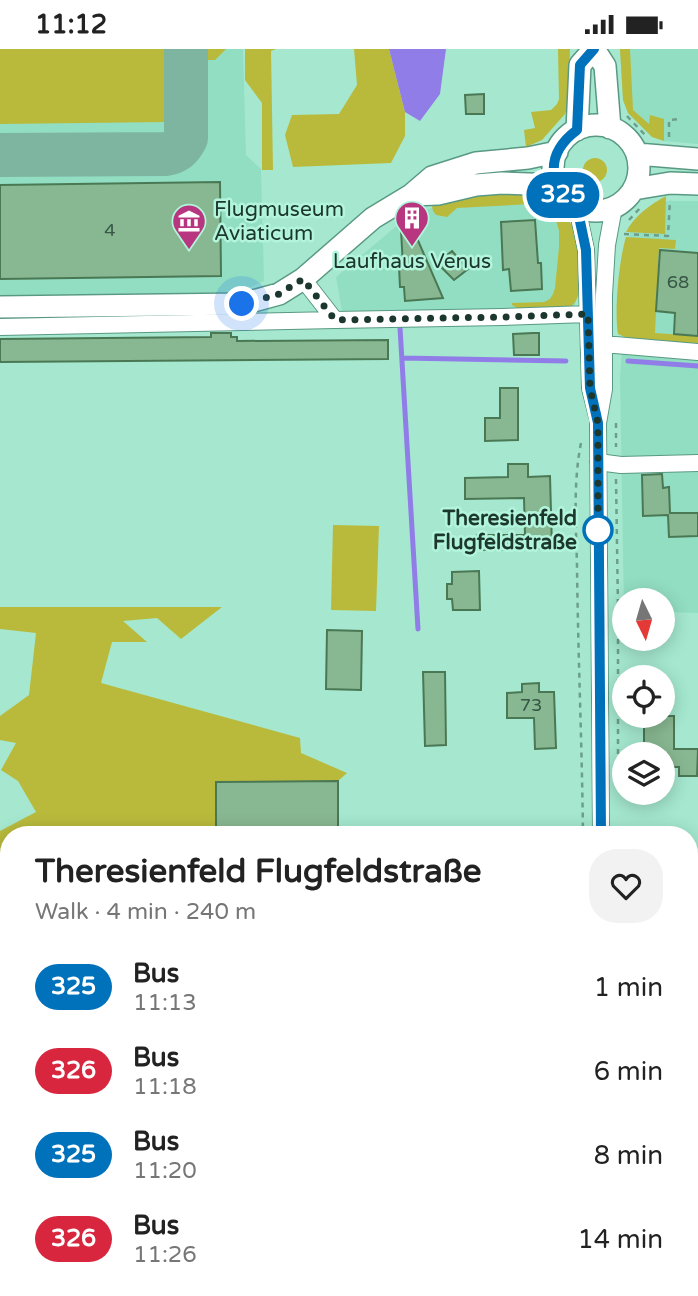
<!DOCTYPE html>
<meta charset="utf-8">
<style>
body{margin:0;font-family:"Varela Round",sans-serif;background:#f2f2f2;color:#222;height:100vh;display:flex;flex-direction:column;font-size:26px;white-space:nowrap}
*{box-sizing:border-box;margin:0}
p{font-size:23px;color:#767676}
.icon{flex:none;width:38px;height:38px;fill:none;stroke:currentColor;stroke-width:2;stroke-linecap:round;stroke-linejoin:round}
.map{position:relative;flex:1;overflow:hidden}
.side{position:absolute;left:0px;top:777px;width:698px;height:471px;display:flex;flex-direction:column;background:#fff;border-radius:28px 28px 0 0;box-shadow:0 4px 18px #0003}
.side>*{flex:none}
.badge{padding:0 14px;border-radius:23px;font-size:24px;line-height:46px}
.needle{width:46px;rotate:175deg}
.tools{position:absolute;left:612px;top:539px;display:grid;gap:14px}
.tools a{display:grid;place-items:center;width:63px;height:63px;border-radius:50%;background:#fff;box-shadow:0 4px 18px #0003;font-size:35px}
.you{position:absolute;width:35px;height:35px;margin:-18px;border:5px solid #fff;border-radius:50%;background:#1a73e8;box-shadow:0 0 0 10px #1a73e833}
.map>.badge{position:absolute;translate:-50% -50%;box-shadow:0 0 0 4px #fff}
.round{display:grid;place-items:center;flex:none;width:74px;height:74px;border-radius:28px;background:#f2f2f2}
.headline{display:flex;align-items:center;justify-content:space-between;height:119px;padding:0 35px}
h1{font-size:33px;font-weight:700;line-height:52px}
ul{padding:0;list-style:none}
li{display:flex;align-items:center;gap:21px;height:84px;padding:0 35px}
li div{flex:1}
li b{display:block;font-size:26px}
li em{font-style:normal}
li .badge{min-width:77px;font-weight:700;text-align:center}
.status{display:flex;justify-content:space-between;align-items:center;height:49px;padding:0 35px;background:#fff;direction:ltr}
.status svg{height:19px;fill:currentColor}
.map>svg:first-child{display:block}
</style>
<div class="status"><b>11:12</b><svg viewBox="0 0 49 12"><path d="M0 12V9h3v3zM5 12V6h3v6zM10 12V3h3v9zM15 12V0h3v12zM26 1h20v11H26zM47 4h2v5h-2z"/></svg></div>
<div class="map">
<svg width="698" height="1247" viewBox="0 0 698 1247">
<rect width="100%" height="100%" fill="#a5e8cf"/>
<path fill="#92dec3" d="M0,0h243l3,106 15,14 3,112 -25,11 -239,3z
M620,0h78v95l-34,-3 -12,-4 -24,-24 -5,-13z
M539,148l33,46 4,60 -14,21 -217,4 -9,-51 70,-59 35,-14z
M669,152h29v412l-35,-1v-12h-38l-1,11 -4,-233 10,-147 30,-28z"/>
<path fill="#b9ba3c" d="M0,0h174l-2,12 -6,1 1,60 -167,2z
M197,0h29l-11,11h-16z
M245,0h31l-5,2 2,119h-11v-67l-17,-23z
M354,0h35l16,63v24l-14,27 -98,4 -8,-32 7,-20 47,-1 18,-29z
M558,0h12l-2,56 -3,9 -23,26 -16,7 -2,-17 11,-2 -4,-16 20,-2 6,-6 2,-5z
M620,0h10l3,61 16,14 1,-9 14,4v22l-12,-4 -24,-24 -5,-13z
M583 121a12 12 0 1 1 24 0a12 12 0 1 1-24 0Z
M477,143l63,1c10,7 25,22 32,32 8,13 11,56 6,71 -2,6 -5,9 -10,13h-49l-7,-4v-2l32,-1 6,-3 3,-5 2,-6 4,-41v-16l-3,-11 -10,-10 -14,-6 -75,4 -10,9 -11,-2c-3,-4 -5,-6 -3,-12z
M666,147l-1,38 -39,-2c8,-16 25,-28 40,-36z
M626,188l50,3 -1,9 -16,-1 -4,85 43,3v10l-66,-6 -14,-6c-4,-24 1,-74 8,-97z
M333,476l46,1 -3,85 -45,-1z
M0,558h222l-41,32 -24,-21 -34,3 24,21h-35l-11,41 199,55 1,15 46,20 -9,8 -122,1v49h122l12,4h-341v26h-9v-30l36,-19 -18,-31 -17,-11 15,-27 -16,-3v-24l29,-21 7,-62 -36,-4z"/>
<path fill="#917de8" d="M389,0h57l-6,45 -20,27 -15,-9z"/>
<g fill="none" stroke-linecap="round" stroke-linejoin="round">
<path stroke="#917de8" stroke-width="5" d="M400,279l18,301
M402,309l164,3
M628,312l70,5
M0,1029h9
M464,1239v8"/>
<path stroke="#7eb5a1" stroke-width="44" d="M0,106l166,-1c10,-2 15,-6 20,-16v-89"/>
</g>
<path fill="#88b891" stroke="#4a7854" stroke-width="2" d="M484,45v20h-18l-1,-19z
M220,133l1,94 -221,3v-94z
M535,171l3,43h3l1,26 -31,2 -2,-22 -6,1 -2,-48z
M413,180l30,69 -38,3 -1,-14h-4l-1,-21h4l-2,-36z
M660,201l38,3v83l-24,-2 1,-21 -19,-2z
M452,202l16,18 -14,11 -17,-17z
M211,284h20v4h6v4l151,-1v19l-388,3v-23l211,-2z
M533,284h6v22h-25l-1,-21z
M500,339h18v52l-33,1v-23h15z
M508,415h20v13l22,-1 2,72 -74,2 -1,-15h48l-1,-37 -59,1v-21l43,-1z
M662,425l1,14 6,-1 1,26h28v23l-29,1 -1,-22 -25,1 -1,-41z
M479,522l1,39h-27l-1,-11h-5v-15h5v-12z
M327,581l35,1 -1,59 -35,-1z
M423,623h22l1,73 -21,1z
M539,634v9h15l2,56 -21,1 -1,-31h-27v-25l15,-1v-8z
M644,667h30v33h24l-1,27h-18v-9h-16v-13h-19z
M338,732v50h-122v-49z"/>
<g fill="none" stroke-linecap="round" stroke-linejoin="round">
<g stroke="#599983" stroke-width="18">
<path id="minor" d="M577,158l9,43 4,138 7,28
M303,230l32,41 168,-3 85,-3
M0,278l335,-7
M596,299l9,-3h10l83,7
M598,413l23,3 77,-2
M601,786l-3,-412 6,-34v-94l3,-50 7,-38
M690,962h7l-1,-75
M606,1239v8"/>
</g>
<g stroke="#599983" stroke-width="24">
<path id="major" d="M594,0l11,17 5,62
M553 119a43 43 0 1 1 86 0a43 43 0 1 1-86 0Z
M577,81l3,-65 14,-16
M637,105l61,5
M634,140l36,-6 28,1
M411,146l27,-1 38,-9 26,-2 54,2
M0,258l242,-3 37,-10 24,-15 70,-61 38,-23 21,-18 44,-14 52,-5 29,-6"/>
</g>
<path stroke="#6c9e8c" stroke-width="2.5" stroke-dasharray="5 5" stroke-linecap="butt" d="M627,67l20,21
M669,88v-17l11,-1
M629,171l12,-13
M624,185l44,2 2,-36
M616,374v24
M581,394c-8,40 -5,82 -4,123 1,90 5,179 6,269
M616,430l2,129v147
M582,1239l1,8
M629,1239v8"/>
<use href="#minor" stroke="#fff" stroke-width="16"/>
<use href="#major" stroke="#fff" stroke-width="21"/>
</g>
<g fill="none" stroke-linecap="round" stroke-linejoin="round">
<g stroke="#fff" stroke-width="16">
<path id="line" d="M594,0l-14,16 -3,65c-31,23 -31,55 0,77l9,43 4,138 8,35 3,412"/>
</g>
<use href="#line" stroke="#0072bc" stroke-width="10"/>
<path stroke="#1c372e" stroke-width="7" stroke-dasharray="0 12.6" d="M242,255l37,-10 24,-15 32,41 168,-3 85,-3 2,74 8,35v107"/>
</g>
<defs>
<g id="building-pin" transform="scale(1.75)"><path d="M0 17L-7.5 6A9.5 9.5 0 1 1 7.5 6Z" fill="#b83680" stroke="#b2f5dc"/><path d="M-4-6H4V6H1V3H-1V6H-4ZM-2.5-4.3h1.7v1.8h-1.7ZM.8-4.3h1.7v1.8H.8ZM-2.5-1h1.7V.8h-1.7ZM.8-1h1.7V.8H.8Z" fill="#fff"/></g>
<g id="museum-pin" transform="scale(1.75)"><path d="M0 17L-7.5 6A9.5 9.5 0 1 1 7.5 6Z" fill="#b83680" stroke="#b2f5dc"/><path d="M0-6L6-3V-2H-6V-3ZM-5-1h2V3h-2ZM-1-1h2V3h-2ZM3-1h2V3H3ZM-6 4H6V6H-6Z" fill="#fff"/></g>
</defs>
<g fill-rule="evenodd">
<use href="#building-pin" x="412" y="169"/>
<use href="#museum-pin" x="189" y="172"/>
</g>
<circle fill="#fff" stroke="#0072bc" stroke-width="3.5" cx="598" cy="481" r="14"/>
<g text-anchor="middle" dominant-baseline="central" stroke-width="5" stroke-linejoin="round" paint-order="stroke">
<g font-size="18" fill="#375747">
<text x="110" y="181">4</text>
<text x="678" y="233">68</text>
<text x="531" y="656">73</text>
</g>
<g font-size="21" fill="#1c372e" stroke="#b2f5dc" text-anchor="start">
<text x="214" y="160">Flugmuseum<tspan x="214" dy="24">Aviaticum</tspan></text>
<text x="412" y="212" text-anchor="middle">Laufhaus Venus</text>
</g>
<g font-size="21" font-weight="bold" fill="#1c372e" stroke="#b2f5dc" text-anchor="end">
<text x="577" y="469">Theresienfeld<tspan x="577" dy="24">Flugfeldstraße</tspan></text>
</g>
</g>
</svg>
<div class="tools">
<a><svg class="needle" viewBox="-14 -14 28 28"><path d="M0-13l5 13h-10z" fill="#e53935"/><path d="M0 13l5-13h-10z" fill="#767676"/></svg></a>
<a><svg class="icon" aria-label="locate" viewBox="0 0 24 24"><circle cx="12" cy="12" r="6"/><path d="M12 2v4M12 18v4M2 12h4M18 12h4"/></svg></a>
<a><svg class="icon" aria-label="layers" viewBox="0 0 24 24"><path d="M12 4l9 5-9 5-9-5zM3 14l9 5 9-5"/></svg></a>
</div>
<div class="you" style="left:242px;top:255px"></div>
<b class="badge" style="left:563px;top:146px;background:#0072bc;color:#fff">325</b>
<section class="side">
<div class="headline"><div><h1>Theresienfeld Flugfeldstraße</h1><p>Walk · 4 min · 240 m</p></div><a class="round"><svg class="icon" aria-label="heart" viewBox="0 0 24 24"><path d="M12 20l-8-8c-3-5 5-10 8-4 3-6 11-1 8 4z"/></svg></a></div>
<ul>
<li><span class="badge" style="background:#0072bc;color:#fff">325</span><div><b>Bus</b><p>11:13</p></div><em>1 min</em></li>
<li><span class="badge" style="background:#d7263d;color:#fff">326</span><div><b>Bus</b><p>11:18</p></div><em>6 min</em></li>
<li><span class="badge" style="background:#0072bc;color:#fff">325</span><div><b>Bus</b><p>11:20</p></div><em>8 min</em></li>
<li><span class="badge" style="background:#d7263d;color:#fff">326</span><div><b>Bus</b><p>11:26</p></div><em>14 min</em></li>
</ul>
</section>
</div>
